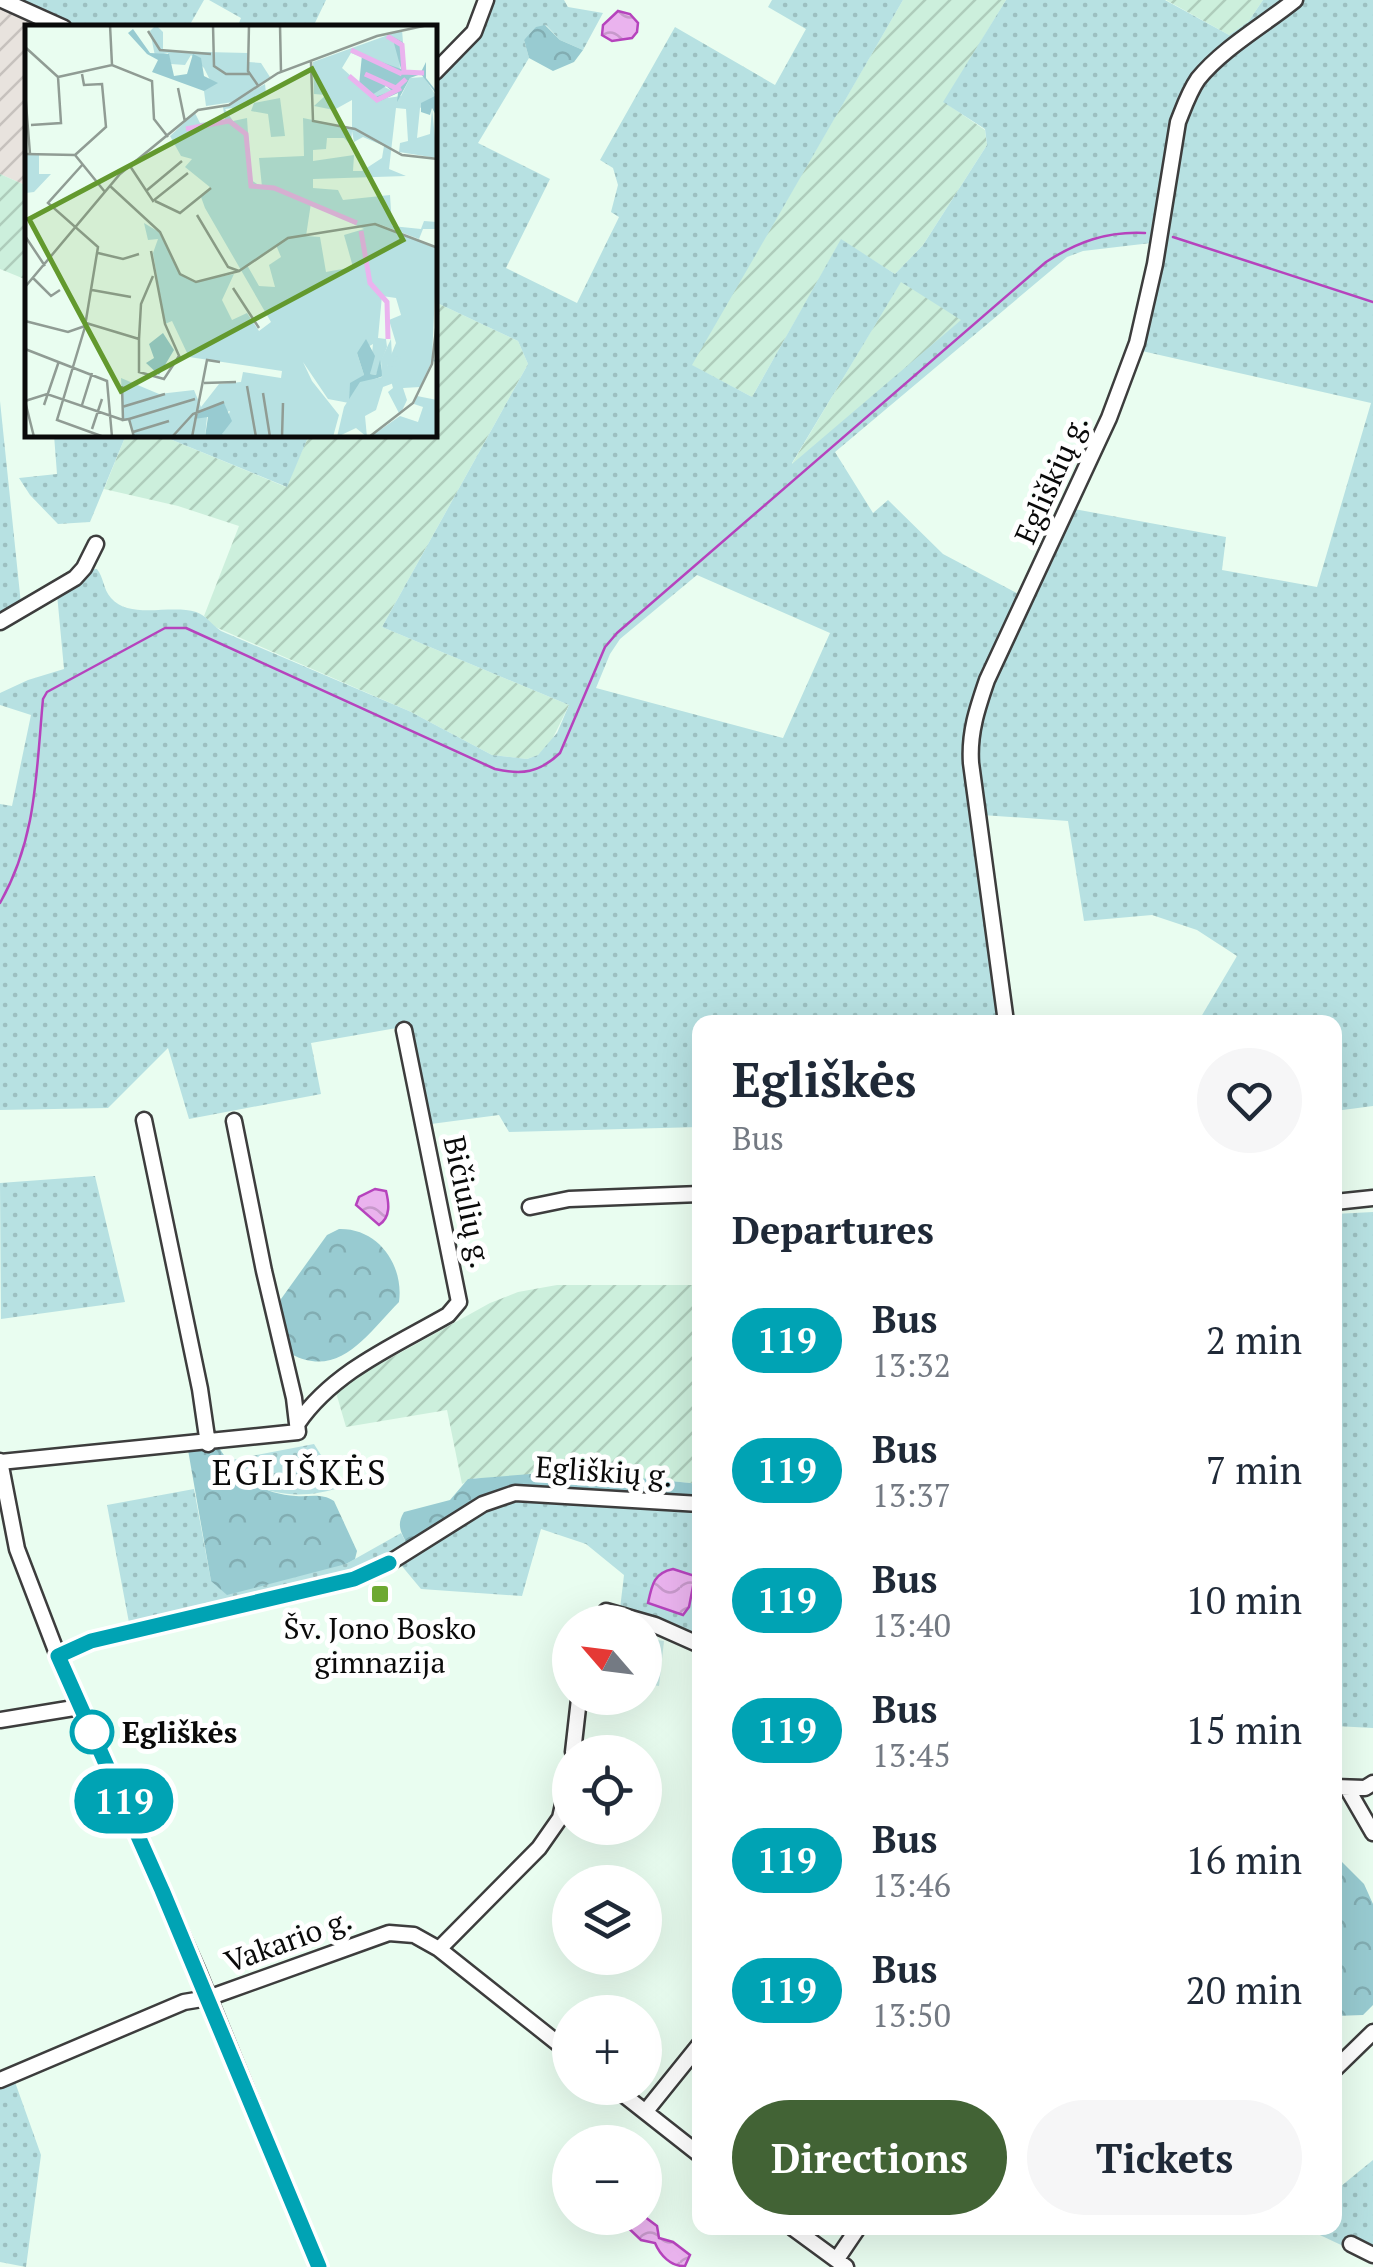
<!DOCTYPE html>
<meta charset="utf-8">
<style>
body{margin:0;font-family:"PT Serif",serif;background:#f6f6f7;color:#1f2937;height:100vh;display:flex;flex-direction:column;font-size:38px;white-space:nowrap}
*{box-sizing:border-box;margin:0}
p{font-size:32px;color:#747a83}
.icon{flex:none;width:55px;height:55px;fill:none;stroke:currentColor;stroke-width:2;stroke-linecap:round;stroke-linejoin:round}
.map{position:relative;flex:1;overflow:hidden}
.drawer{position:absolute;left:692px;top:1015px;width:650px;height:1220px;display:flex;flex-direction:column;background:#fff;border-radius:20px;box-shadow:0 10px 40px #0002}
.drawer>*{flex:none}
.badge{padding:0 20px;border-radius:32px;font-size:35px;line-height:65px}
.needle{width:65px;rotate:298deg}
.tools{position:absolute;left:552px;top:1605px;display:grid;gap:20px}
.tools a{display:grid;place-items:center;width:110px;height:110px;border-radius:50%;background:#fff;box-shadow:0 10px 40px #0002;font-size:50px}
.map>.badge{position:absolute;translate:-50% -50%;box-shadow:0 0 0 5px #fff}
h2{padding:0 40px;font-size:38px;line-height:90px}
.round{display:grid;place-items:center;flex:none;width:105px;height:105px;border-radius:52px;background:#f6f6f7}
.head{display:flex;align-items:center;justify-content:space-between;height:170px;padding:0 40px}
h1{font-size:48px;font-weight:700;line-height:75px}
.cta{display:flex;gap:20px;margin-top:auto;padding:20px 40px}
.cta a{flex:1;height:115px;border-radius:60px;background:#426335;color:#fff;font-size:40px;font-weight:700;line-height:115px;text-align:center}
.cta a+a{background:#f6f6f7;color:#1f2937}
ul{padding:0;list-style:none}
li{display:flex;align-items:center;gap:30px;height:130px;padding:0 40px}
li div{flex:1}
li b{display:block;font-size:38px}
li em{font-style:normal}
li .badge{min-width:110px;font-weight:700;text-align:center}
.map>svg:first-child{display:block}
</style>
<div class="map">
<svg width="1373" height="2267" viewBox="0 0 1373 2267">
<defs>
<pattern id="industrial-furrows" width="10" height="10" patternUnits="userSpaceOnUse" patternTransform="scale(2.5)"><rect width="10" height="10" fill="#e8e3de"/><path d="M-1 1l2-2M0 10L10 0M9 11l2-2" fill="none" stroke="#c6c1bd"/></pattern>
<pattern id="farmland-furrows" width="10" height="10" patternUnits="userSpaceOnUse" patternTransform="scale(2.5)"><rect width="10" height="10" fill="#ccefdc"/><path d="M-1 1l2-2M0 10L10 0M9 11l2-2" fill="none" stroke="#aeccbb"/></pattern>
<pattern id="grass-dots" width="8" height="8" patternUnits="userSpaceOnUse" patternTransform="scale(2.5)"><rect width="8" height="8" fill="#b7e1e2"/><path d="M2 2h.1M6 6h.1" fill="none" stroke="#9cc0c1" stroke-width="1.8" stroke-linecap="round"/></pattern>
<pattern id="forest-crowns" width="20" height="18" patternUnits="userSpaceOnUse" patternTransform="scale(2.5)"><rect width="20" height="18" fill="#98cbd1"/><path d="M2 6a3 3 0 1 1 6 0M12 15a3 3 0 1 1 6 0" fill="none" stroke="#82adb2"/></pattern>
<pattern id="water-waves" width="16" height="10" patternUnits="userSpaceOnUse" patternTransform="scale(2.5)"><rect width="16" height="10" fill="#eab3ee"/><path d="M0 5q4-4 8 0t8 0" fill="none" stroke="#c799cb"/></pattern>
</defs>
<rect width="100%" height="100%" fill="#e9fdf0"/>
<path fill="url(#industrial-furrows)" d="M0,3l54,24 -26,1 -1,158 -27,-12z"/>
<path fill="url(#farmland-furrows)" d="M903,0h103l-62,102 41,28 2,15 -64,100 -28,29 -54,-34 -89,157 -61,-32z
M1166,0h97l-15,22 -19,13z
M0,174l27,12v94l-27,-11z
M901,281l61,39 -172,147z
M435,302l83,39 10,23 -146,263 187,78 -19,39 -12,11 -11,4 -35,-4 -83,-44 -196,-85 -9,-10 35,-90 -61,-20 -74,-17 22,-54h34l126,52 23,-52h126z
M557,1285h143v199l-130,-13 -63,7h-32l-13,6 -15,-74 -101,17 -11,-38 155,-86 28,-11z"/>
<path fill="url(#grass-dots)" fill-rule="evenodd" d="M14,0h190l-16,28 -113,-1z
M209,0h117l-13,27 -76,1 4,-10z
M490,0h74l4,7 35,6 -20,37 -23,-10 -14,-15 -22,15 5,18 -51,85 72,36 -44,89 71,35 42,-86 -8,-5 7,-27 -5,-17 -13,-8 75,-133 100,58 31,-56 -38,-22 4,-7h131l-211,365 60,32 89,-158 54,35 28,-29 64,-100 -2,-16 -42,-27 63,-102h159l64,35 19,-13 15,-22h22l-54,42 -57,74 -23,113v14l-68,8 -16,6 -232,195 38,61 15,-13 55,54 81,43 -54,118 30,307h-300v105l-191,5 -10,-17 -68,9 -23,-98 -97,17 10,51 -132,25 -21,-71 -60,60 -108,2v-306l12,2 19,-91 -31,-10v-12l28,-13 36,-11 -7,-75 32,-25h8c7,9 6,20 14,29 19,22 59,6 85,14 10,3 16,13 25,19l188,80 83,44 35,4 11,-4 19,-22 12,-28 -187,-78 146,-263 -10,-23 -83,-39v-226zM901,282l60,38 -169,144v-1zM697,575l133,58 -47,105 -187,-50 14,-34 10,-15z
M1304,0h69v1106l-38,5v-89h-137l39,-66 -40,-26 -45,-15 -68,6 -16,-100 -86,-6 -7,-77 18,-57 81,-172 152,28 -4,33 95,17 54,-184 -229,-52c14,-46 20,-95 27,-143 5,-41 8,-90 35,-124 25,-34 67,-58 100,-84z
M0,401l21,203 -21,11z
M54,435h72l-36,87 -32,2 -28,-29 -11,-17 38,-4z
M160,435h149l-22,52z
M95,1176l30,126 -124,17 -1,-136z
M1373,1212v516l-38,-2v-512z
M314,1444l27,43c-40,14 -88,10 -115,-26z
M194,1489l17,92 135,-17 55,-31 6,11 -54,29 -223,55 -23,-123z
M511,1500l189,9v132l-80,-32 4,-34 -38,-31 -45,-15 -19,67 -101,-7 -20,-24 83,-56z
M15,2082l26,73 -15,112 -26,-5v-175z
M1373,2160v100l-68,-32h30v-37z"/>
<path fill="url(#forest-crowns)" d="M545,25l15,15 23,10 -9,12 -21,9 -24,-13 -5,-18 12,-13z
M339,1229c40,-1 65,37 60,73 -31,31 -59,78 -108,52l-13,-39 3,-16 46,-64z
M218,1446c17,29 43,48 78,50 15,1 25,-3 38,5l23,50 -2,8 -9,5 -119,31 -16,-14 -23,-131z
M570,1471l130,13v14l-189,-8 -104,54c-6,-12 -11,-19 -3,-32l46,-12 18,-21z
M1335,1855l29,29 9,20v101l-10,10 -28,1z"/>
<path fill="#c5e8e4" d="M645,1638l19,3 -5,45 -14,-2z"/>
<path fill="url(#water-waves)" stroke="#b643bd" stroke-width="2.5" d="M618,11l12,3 8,9 -1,9 -5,6 -20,3 -10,-6 1,-10z
M375,1189l11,2c3,12 5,26 -7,34l-23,-20 3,-8z
M673,1569l22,7 -6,31 -6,8 -35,-12c4,-19 6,-30 25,-34z
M645,2217l12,9 2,12 14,4 17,13 -5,11c-14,1 -25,-11 -30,-23l-14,-3 -19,-18v-4z"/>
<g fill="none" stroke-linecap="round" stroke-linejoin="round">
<path stroke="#b643bd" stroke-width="2.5" d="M1173,237l200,65
M0,903c37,-65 36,-130 43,-204l4,-7 118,-64h21l309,141c27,6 44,4 65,-16l45,-106 12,-14 429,-371c31,-20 61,-31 99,-29"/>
<g stroke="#3d3d3d" stroke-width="19">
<path id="minor" d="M2,0l62,28
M435,72l39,-40 12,-32
M0,622l75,-44 9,-10 12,-24
M1006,1022l-35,-259c-2,-30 6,-54 16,-83l122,-262 28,-75 18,-79 23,-142c6,-15 11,-30 20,-43 25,-31 66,-54 97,-79
M144,1120l56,269 8,55
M1335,1202l38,-4
M530,1207l39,-8 131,-5
M298,1423c36,-52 96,-77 150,-108l11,-13 -55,-272
M0,1461l17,88 41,107 139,313 122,298
M0,1462l298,-30 -4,-34 -30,-127 -30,-150
M606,1611l49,14 45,20
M58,1656l33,-15 263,-62 35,-16 94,-59 32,-11 185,11
M0,1720l80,-13
M573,1752l6,-53
M1335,1787l30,1 8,-5
M1347,1788l26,45
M439,1949l100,-101 21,-30 10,-45
M1335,2069l38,-37
M0,2080l184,-78 24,-4 181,-65 25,2 25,14 131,104
M615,2088l85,67
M646,2111l54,-67
M793,2228l53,39
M1351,2244l22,11
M837,2259l21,-31"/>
</g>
<use href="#minor" stroke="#fff" stroke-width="14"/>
</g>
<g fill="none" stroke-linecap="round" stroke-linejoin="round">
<g stroke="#fff" stroke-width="22">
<path id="line" d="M319,2267l-157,-377 -104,-234 33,-15 263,-62 35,-16"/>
</g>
<use href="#line" stroke="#00a3b4" stroke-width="15"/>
</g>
<rect fill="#6da932" stroke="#fff" stroke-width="4" x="370" y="1584" width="20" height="20" rx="5"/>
<circle fill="#fff" stroke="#00a3b4" stroke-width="5" cx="92" cy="1732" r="20"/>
<g text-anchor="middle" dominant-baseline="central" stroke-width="10" stroke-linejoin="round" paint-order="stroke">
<g font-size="30" fill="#0a0a0a" stroke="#fff">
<text transform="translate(1051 479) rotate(-66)">Egliškių g.</text>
<text transform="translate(468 1202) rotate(78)">Bičiulių g.</text>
<text transform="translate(604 1471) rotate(4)">Egliškių g.</text>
<text transform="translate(288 1940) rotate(-20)">Vakario g.</text>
</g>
<g font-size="30" fill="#0a0a0a" stroke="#fff">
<text x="380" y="1628">Šv. Jono Bosko<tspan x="380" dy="34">gimnazija</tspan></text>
</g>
<g font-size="30" font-weight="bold" fill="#0a0a0a" stroke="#fff" text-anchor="start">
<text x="122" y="1732">Egliškės</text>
</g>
<g font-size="35" letter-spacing="2.5" fill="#0a0a0a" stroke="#fff">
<text x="300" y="1472">EGLIŠKĖS</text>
</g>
</g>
<g transform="translate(25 25)">
<rect width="412" height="412" fill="#e9fdf0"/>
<path d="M131,0l7,7v19l85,2v9l13,1 9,14 -37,25 -27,4 -2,-15 7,-9 -7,-14 -13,-13 -6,10 -14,-1 -3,-11 -13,3 -5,-25zM377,5l1,12 -11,-6 7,9 1,26 -49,-18 -9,15 30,27 11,-9 9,5 -18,9 27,-4 9,-18 14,-1 13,20 -17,11 -3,30 13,-4 2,-26 5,50 -38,-6 1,-9 8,-2 -2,-32 -10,-1 -7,61 17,7 -93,3v9l25,2 5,10 47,-5 2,31 29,3 3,-8 13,1v7h-14l-4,10 -43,-16 61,26 -5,109 5,4 -5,-1 -12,26 -17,1 4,12 -7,15 -12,-23 5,-4 -6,-23 9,-22 -7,-23 12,-5 -5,-17 -14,-2 -4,42 8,1 1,8 -11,28 -6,-1 3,-30 -16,9 7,22 -15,28 -21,-4 -25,-37 9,19 27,34 -6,22h-104l-7,-3 8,-23 -23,6 -2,20h-71l-6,-17 -5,1 -2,-43 38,16 35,-4 7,17 18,-23 22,-2 2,-10 38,6 1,-7 -93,-14 -17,-36 -7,3 -12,-71 5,-14 -10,1 -4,-17 15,9 21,42 14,8 40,-8 -12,26 10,20 15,-7 12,18 12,-9 -66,-114 -4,-11 10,-9 -26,-21 7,-8 -11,-3 -11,-20 25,-23 5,10 25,-3 -2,-13 42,-23 1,9 -18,13 -23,3 8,12 14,-3 4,62 11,7 -3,-29 45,-2 -1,-38 49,10v-28l-18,10 -20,-4 12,-11 -12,-1 -1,-32zM327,106l2,11 9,-5 21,9 -2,12 -20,13h-9l1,-16 -41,6v-11l13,-1 1,-11h17l7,7zM286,178l53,26 -20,6 9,32 -27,5 -6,-35 -14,-1zM251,220l5,12 -12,8 6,22 -16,-1 -12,-21zM255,73l5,38 -14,1 -3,-23 -17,-3 3,-8zM0,130h14v19h12l-17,18 -8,1zM392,371l20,4v37h-67l30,-21 18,6 5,-15 -9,-3z" fill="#b7e1e2" fill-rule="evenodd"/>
<path d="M108,4l17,24 19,1 5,22 13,-2 6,-20 8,4 3,18 14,7 -14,8 -52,-19 6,-12 -11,-6 -19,-21zM367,11l11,6 2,30h16l5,-10v16l11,14v25l-5,-9 -2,7 -9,-3v-9l16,-8 -16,-21 -11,4 -13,24 1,-9 -18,8 -8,-3 20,-7 -6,-5 -14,9 -13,-10 3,-30 39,14zM138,308l11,17 -15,25 -13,-12 8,-5 -5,-14zM341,314l9,17 -5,18 6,1 4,-15 3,16 -24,9 -4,15 -6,3 1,-20 14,-8 -7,-22zM199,378l8,18 -10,13 7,3h-24l3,-20 -14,2 6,-9z" fill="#98cbd1"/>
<path d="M366,314l1,17 10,1 -10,6v-6l-5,9 10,1 2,14 -16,6 -7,23 -11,6 2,21 -11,-9 -19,9 7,-30 16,-25 22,-5 -1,-17z" fill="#b7e1e2"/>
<path fill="none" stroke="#eab3ee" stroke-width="5" d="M362,11l15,9 2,27 20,1M326,25l51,24M340,49l31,14 10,-9M324,51l28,24 24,-12M161,104l43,-8 17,13 5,52 23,2 83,35M336,206l9,52 17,19 1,37"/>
<path fill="none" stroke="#909c94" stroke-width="2.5" d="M85,0l2,40M188,0l1,41 12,8h23M224,0l-1,46 11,16M255,0l1,47M123,6l12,19 51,4M0,22l33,30M286,37l2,59 42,8 47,26 36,4M33,52l54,-12 40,16 2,38 14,18M153,63l7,34M0,66l5,63M6,100l30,-2 -3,-46M0,129l50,1 30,37M50,130l31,-28 -4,-43 -18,1 -2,-11M105,141l23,35 35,-28M85,161l50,46 20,42 16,8 43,-11 49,-33 87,-14 63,24M121,166l36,-30M130,176l25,12 31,-25M172,190l31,52 11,4M0,211l20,30M126,226l14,73 15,34M73,228l25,6 16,-5M8,253l18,18 9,-6M0,262l95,-113 78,-64 31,-5 49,-32 99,-37 51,-11M208,263l26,40M67,265l39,7M0,296l43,11 17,-6 13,-79 -50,-44 35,-39M61,298l53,16v33l25,7 15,-23M60,302l-28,93 47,17M114,314l2,-35 12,-28M0,324l82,32 5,56M179,358l32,-1M97,361l1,34 6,-1 5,18M222,361l9,51M238,368l7,44M0,376l22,-7 76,26M0,376l9,36M19,380l15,-44M57,380l10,-32M97,382l43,-13M104,394l66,-20M67,404l10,-30M108,407l36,-11M147,412l21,-23 31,-12M167,412l15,-77 13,2M257,412l1,-34M344,412l44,-34 19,-39 6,-51"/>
<path fill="#63992e" fill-opacity="0.15" stroke="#63992e" stroke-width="5" d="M287,44l91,171 -282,151 -92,-172z"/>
<rect width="412" height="412" fill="none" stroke="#0a0a0a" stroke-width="5"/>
</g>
</svg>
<div class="tools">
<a><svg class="needle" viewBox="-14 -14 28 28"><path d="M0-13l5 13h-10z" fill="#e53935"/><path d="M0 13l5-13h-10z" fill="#747a83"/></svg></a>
<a><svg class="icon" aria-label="locate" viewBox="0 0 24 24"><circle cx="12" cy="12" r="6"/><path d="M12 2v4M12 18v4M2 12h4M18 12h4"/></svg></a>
<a><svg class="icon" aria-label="layers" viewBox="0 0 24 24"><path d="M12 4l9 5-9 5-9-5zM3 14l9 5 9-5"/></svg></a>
<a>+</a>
<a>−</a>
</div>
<b class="badge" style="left:124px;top:1801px;background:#00a3b4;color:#fff">119</b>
<section class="drawer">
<div class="head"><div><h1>Egliškės</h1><p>Bus</p></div><a class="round"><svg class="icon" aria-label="heart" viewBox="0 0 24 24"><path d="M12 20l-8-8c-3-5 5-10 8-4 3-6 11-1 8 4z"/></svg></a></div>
<h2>Departures</h2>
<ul>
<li><span class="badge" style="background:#00a3b4;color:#fff">119</span><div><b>Bus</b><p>13:32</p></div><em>2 min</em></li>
<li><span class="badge" style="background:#00a3b4;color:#fff">119</span><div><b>Bus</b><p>13:37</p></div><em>7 min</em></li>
<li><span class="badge" style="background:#00a3b4;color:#fff">119</span><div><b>Bus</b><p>13:40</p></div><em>10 min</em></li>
<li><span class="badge" style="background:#00a3b4;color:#fff">119</span><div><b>Bus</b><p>13:45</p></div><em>15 min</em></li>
<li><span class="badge" style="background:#00a3b4;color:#fff">119</span><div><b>Bus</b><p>13:46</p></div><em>16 min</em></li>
<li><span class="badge" style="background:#00a3b4;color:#fff">119</span><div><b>Bus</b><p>13:50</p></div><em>20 min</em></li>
</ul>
<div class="cta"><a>Directions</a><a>Tickets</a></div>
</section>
</div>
